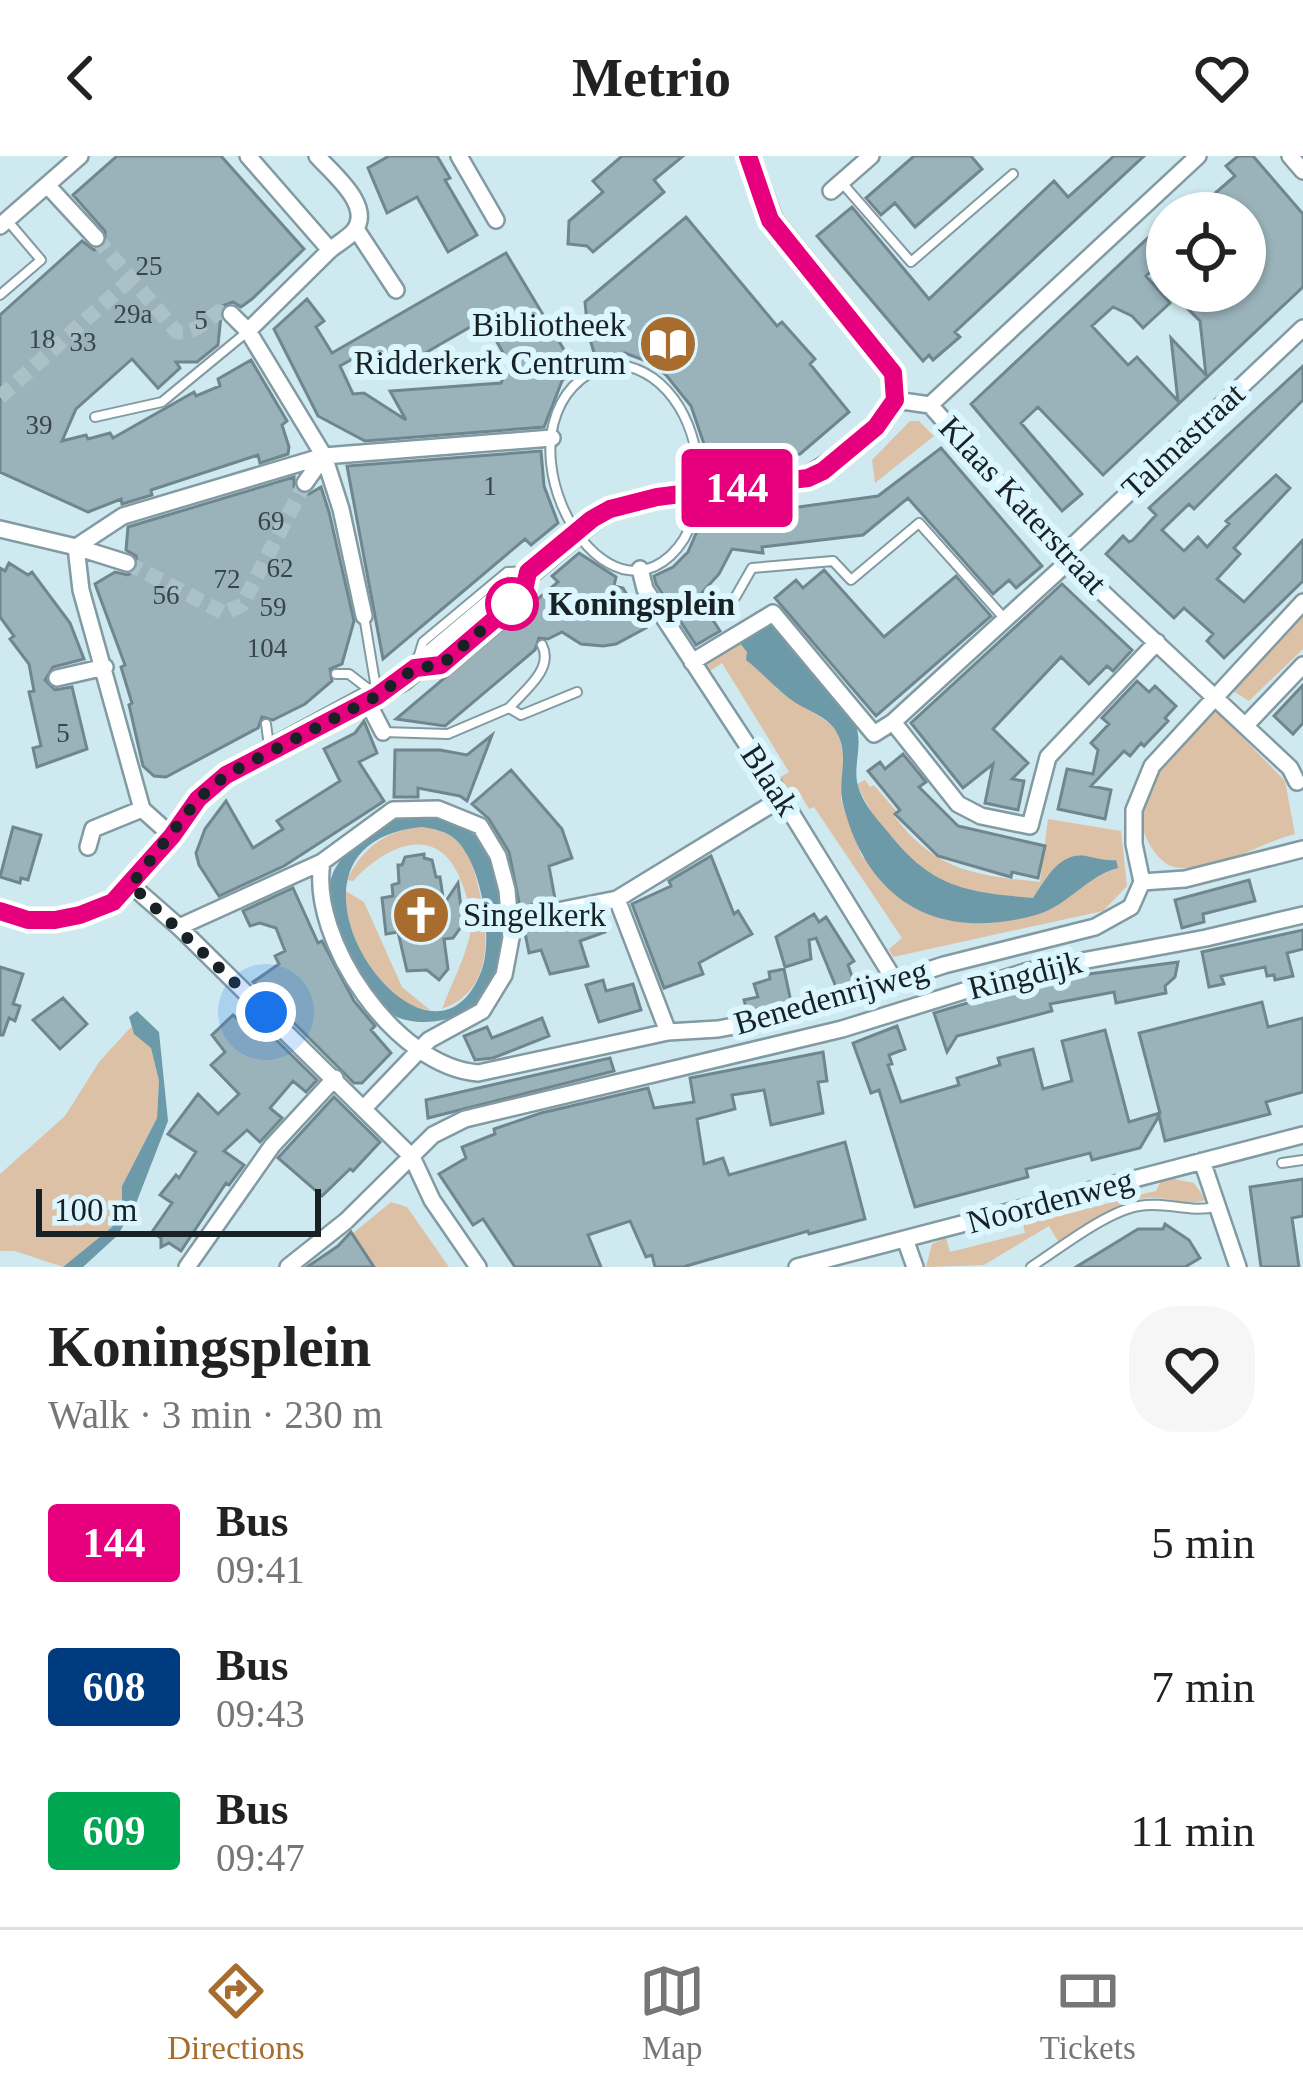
<!DOCTYPE html>
<meta charset="utf-8">
<style>
body{margin:0;font-family:"Times New Roman",serif;background:#f6f6f6;color:#222;height:100vh;display:flex;flex-direction:column;font-size:45px;white-space:nowrap}
*{box-sizing:border-box;margin:0}
p{font-size:39px;color:#767676}
.icon{flex:none;width:66px;height:66px;fill:none;stroke:currentColor;stroke-width:2;stroke-linecap:round;stroke-linejoin:round}
.map{position:relative;height:1111px;overflow:hidden}
.drawer{display:flex;flex-direction:column;background:#fff;flex:1}
.drawer>*{flex:none}
.badge{padding:0 24px;border-radius:9px;font-size:42px;line-height:78px}
.controls{position:absolute;left:1146px;top:36px;display:grid;gap:24px}
.controls a{display:grid;place-items:center;width:120px;height:120px;border-radius:50%;background:#fff;box-shadow:0 3px 9px #0004;font-size:60px}
.scale{position:absolute;left:36px;bottom:30px;width:285px;box-sizing:border-box;padding-left:12px;border:6px solid #182124;border-top:0;font-size:33px;line-height:42px;white-space:nowrap;color:#182124;-webkit-text-stroke:9px #dcf6ff;paint-order:stroke}
.you{position:absolute;width:60px;height:60px;margin:-30px;border:9px solid #fff;border-radius:50%;background:#1a73e8;box-shadow:0 0 0 18px #1a73e833}
.map>.badge{position:absolute;translate:-50% -50%;box-shadow:0 0 0 6px #fff}
.round{display:grid;place-items:center;flex:none;width:126px;height:126px;border-radius:48px;background:#f6f6f6}
.head{display:flex;align-items:center;justify-content:space-between;height:204px;padding:0 48px}
h1{font-size:57px;font-weight:800;line-height:90px}
ul{padding:0;list-style:none}
li{display:flex;align-items:center;gap:36px;height:144px;padding:0 48px}
li div{flex:1}
li b{display:block;font-size:45px}
li em{font-style:normal}
li .badge{min-width:132px;font-weight:700;text-align:center}
header{display:flex;justify-content:space-between;align-items:center;height:156px;padding:0 48px;background:#fff;font-size:54px;font-weight:800}
.tabs{display:flex;justify-content:space-around;align-items:center;height:168px;border-top:3px solid #e0e0e0;background:#fff;font-size:33px;color:#767676}
.tabs a{display:grid;justify-items:center;gap:6px}
.tabs .current{color:#a86d2e}
.map>svg:first-child{display:block}
</style>
<header><svg class="icon" aria-label="back" viewBox="0 0 24 24"><path d="M15 5l-7 7 7 7"/></svg>Metrio<svg class="icon" aria-label="heart" viewBox="0 0 24 24"><path d="M12 20l-8-8c-3-5 5-10 8-4 3-6 11-1 8 4z"/></svg></header>
<div class="map">
<svg width="1303" height="1111" viewBox="0 0 1303 1111">
<rect width="100%" height="100%" fill="#cfe9f1"/>
<path fill="#ddc1a7" d="M910,265h9l15,15 -59,47 -3,-23z
M1303,458v35l-54,52 -16,-10z
M739,486l38,47 55,36 7,11 6,25 -4,39 21,57 132,66 123,-55 -1,-8 -18,1 -50,14 -15,24c-18,-2 -38,-3 -56,-6 -55,-10 -99,-60 -120,-109l8,-4 5,7 4,-2 23,27 -3,4c43,56 81,59 146,66l8,-63 73,12 6,55 -24,25 -210,46 -4,-8 13,-11 -88,-131 -5,2 -10,-17 -8,6 -12,-20 10,-6 -67,-109 -12,8 -6,-8z
M1216,554l69,71 10,53c-35,9 -71,34 -107,34 -19,1 -27,-6 -37,-21 -32,-51 29,-105 65,-137z
M422,671c12,2 26,5 35,14 14,13 19,35 23,53 9,43 13,97 -38,115 9,-25 25,-54 29,-80 2,-14 -4,-32 -9,-46 -23,-62 -75,-39 -109,-2l-6,-1c15,-32 39,-50 75,-53z
M344,734l20,12 38,85 28,23c-50,-4 -84,-74 -86,-120z
M131,871l20,21 8,33 -2,37 -35,68v23l-10,18 -49,40 -48,-16h-15v-77l65,-58 34,-54z
M1174,1023l20,4 12,17c-21,7 -38,-4 -59,-2 -31,3 -62,29 -88,45l-10,-17 -65,39 -58,2 6,-23 14,-6 4,14 75,-19 -3,-15 9,-2 8,5 78,-20 5,-9 11,4 23,-5 5,-10z
M391,1046l16,5 42,60h-75l-22,-33z"/>
<path fill="#6c9aa9" fill-rule="evenodd" d="M770,467c23,26 69,71 84,99 11,20 -2,43 4,64 5,18 18,32 30,46 44,56 77,60 145,66 13,-19 26,-46 53,-42 11,2 18,5 30,4l2,8c-31,8 -50,37 -79,46 -98,29 -171,-10 -196,-110 -6,-24 7,-47 -6,-71 -7,-14 -23,-20 -36,-27 -21,-12 -38,-33 -55,-46l1,-8 -8,-10z
M441,659c40,18 49,33 57,76 9,48 4,117 -55,129 -14,3 -33,3 -46,-3 -31,-15 -50,-61 -60,-91 -15,-42 -8,-61 27,-87 9,-7 19,-17 31,-20 13,-5 31,-3 46,-4zM422,671c11,2 25,4 34,13 26,24 38,100 25,132 -54,137 -237,-128 -59,-145z
M137,855l22,21 9,89 -31,80 -19,34 -35,32h-20l49,-40 10,-18v-23l35,-68 2,-37 -8,-33 -17,-14 -5,-17z"/>
<path fill="#9ab2ba" stroke="#6f868e" stroke-width="3" fill-rule="evenodd" d="M117,0h104l83,93 -52,50 -11,8 -8,-5 -11,4 -4,39 -21,17h-21l4,6 -22,20 -26,-29 -56,50 -14,32 24,-6 2,4 22,-6 3,5 81,-46 2,4 24,-10 -2,-7 33,-19 36,61 -5,4 7,22 -1,7 -28,9 -2,-8 -107,35 1,5 -30,9 -1,-5 -33,13 -88,-40v-157l82,-74 12,9 11,-4v-15l-32,-36z
M389,0h48l13,22 -5,2 32,55 -29,17 -31,-55 -30,16 -19,-45z
M622,0h61l-29,24 10,12 -71,60 -6,-6 -19,-2 1,-23 34,-29 -10,-11z
M914,0h57l11,13 -67,58 -20,-24 -14,12 -15,-17z
M1114,0h30l-189,176 5,5 -27,23 -4,-5 -6,6 -106,-125 35,-29 77,92 125,-118 14,16z
M1238,0h15l50,58v73l-200,188 -65,-68 -17,16 61,71 -20,17 -91,-107 196,-184v36l-21,20 24,27 -27,25 -11,-12 -19,-9 -21,19 36,39 9,-8 41,44 -7,-63 35,37 -6,-54 -12,-12 20,-18h37v-78h-53l43,-37 -9,-10z
M686,61l91,109 5,-4 33,37 -5,5 39,48 -49,42 -59,7 1,8 -33,3 -4,-25 -14,-41 -25,-31 -17,-13 -24,-9 -30,3 -7,-23 -3,-31z
M506,97l69,115 -13,13 -18,46 -179,14 -47,-25 -44,-87 33,-30 17,22 -8,6 16,26zM484,163l26,46 -9,18 -111,8 16,29 -42,-27 -11,1 -13,-28 27,-15 15,27z
M1303,210v34l-109,109 -5,-5 -27,26 22,21 14,-14 9,10 22,-23 -3,-3 50,-46 14,13 -56,60 6,6 -23,25 27,23 59,-62v41l-79,77 -17,-17 6,-7 -29,-26 -10,10 -68,-64 17,-18 6,6 4,-2 23,-25 -7,-7z
M941,292l101,118 -26,22 -7,-8 -16,14 -85,-96 -45,37 -101,12 1,6 -31,-4 -13,25 -21,23 22,34 -24,14 -40,-61 -2,-8 19,-9 15,-15 18,-41 41,-5 1,8 130,-18z
M541,295l3,35 14,37 -27,22 -6,-6 -142,120 -36,-193z
M294,321v10l5,6 10,1 12,-7 8,25 25,109 -12,43 -12,5 2,12 -27,23 -32,16 -11,-3 -4,11 -92,49 -12,-1 -11,-10 -14,-61 3,-2 -11,-36 4,-2 -30,-81 20,-12 13,3 10,-7 -2,-12 -10,-6 2,-23z
M579,397l37,24 -2,9 9,2 23,40 -30,16 -13,2 -22,-2 -19,-12 -14,7 -9,-1 -4,12 -90,76 -49,-7 162,-137 -6,-6z
M9,407l19,12 4,-3 38,51 14,36 -31,8 -8,13 10,10 17,-3 15,62 -50,18 -4,-19 8,-2 -12,-54 5,-1 -5,-27 -19,-25 4,-3 -14,-19v-49l5,3z
M824,414l60,67 72,-61 35,40 -115,100 -101,-118 21,-18 7,8z
M1062,428l70,66 -19,21 -6,-5 -18,18 -28,-27 -68,72 35,34 -16,16 12,2 -6,29 -33,-7 8,-39 -30,24 -52,-65z
M1137,525l12,11 6,-6 21,20 -11,12 3,3 -24,25 -3,-3 -11,13 -6,-5 -33,35 20,4 -6,29 -47,-10 9,-40 26,5 5,-24 -7,-7 18,-19 -7,-6z
M1303,529v38l-10,11 -19,-18z
M364,565l13,32 -18,9 25,39 -100,65 -65,30 -20,-31 -3,-12 9,-24 21,-28 27,47 30,-19 -6,-8 63,-40 -16,-32 31,-16z
M492,579l-25,66 -7,-5 -42,-8v9h-24l1,-47h45l27,5z
M903,598l23,28 -7,5 39,39 87,20 -7,32 -26,-6 -1,5 -73,-21 -43,-42 5,-4 -32,-39 12,-9 5,7z
M511,614l51,59 10,29 -23,8 6,33 -25,6 -4,13 12,9 62,-12 5,17 -25,9 8,25 -38,8 -9,-24 -12,3 -20,-101 -20,-33 -17,-15z
M13,671l28,8 -13,45 -7,-2 -1,5 -20,-6z
M424,698v4l8,2 4,17h4l4,27 14,-21 5,41 -10,14 -9,1 4,30 -9,11 -12,-10 -20,1 -9,-39 -12,2 -4,-36 11,-2 -1,-11 7,-2 -1,-18h4l3,-8z
M711,700l23,58 4,-3 14,23 -53,29 4,11 -39,14 -32,-84 39,-18 -2,-5z
M1249,724l6,21 -52,13 1,8 -22,6 -7,-28z
M293,732l25,55 4,-2 32,60 21,25 -4,4 20,23 -29,30h-8l-101,-101 26,-18 -4,-8 10,-5 -9,-23 -16,-5 -10,3 -7,-15z
M814,758l5,8 7,-5 28,44 -6,4 6,17 -18,5 -20,-49 -7,2 2,19 -26,8 -9,-30z
M1303,774v19l-16,4 6,23 -18,4 -1,-5 -7,1 -2,-9 -44,9 3,8 -15,3 -7,-35z
M1178,806l-3,15 -10,9 1,7 -50,10 -2,-11 -64,12 2,7 -95,25 -10,16 -13,-39 110,-33z
M0,811l23,7 -10,30 7,2 -5,15 -6,-3 -6,17h-3z
M784,813l7,33 -44,9 -3,-11 14,-3 -4,-13 16,-5 -1,-7z
M603,824l3,11 27,-7 8,26 -42,12 -13,-37z
M63,842l24,26 -27,25 -27,-29z
M1262,846l6,25 35,-9v74l-37,10 4,12 -105,27 -6,-25 -19,32 -48,12 -2,-7 -64,16 2,8 -113,30 -36,-117 -8,3 -18,-50 44,-17 8,23 -16,6 3,9 -4,1 13,37 58,-17 -2,-7 43,-13 -2,-7 35,-9 10,40 29,-8 -10,-40 43,-11 24,92 31,-9 -21,-80z
M233,859l28,25 7,-8 49,48 -11,12 -13,-11 -23,27 12,10 -22,24 -13,-12 -23,21 20,14 -15,20 -3,-2 -45,68 -12,-8 -8,4v-9l-9,-6 20,-29 -12,-8 16,-20 3,3 17,-26 -28,-18 30,-40 20,20 21,-20 -28,-29 14,-13 -13,-17z
M542,862l7,18 -56,22 -18,2 -11,-24 23,-9 5,11z
M823,896l4,29 -9,1 5,31 -52,12 -7,-35 -32,5 3,14 -38,10 7,45 19,-6 6,17 116,-33 20,77 -56,15 -1,-3 -125,36h-28l-3,-12 -6,2 -16,-36 -42,14 13,32h-86l-32,-48 -10,6 -34,-51 27,-16 -4,-11 33,-13 -1,-5 47,-16 107,-25 6,20 40,-6 -4,-24z
M610,902l4,13 -186,47 -2,-18z
M334,941l46,45 -27,29 -3,-2 -28,27 -44,-38z
M1303,1023v37l-11,2 7,49h-38l-11,-80z
M1165,1068l24,16 11,18 -15,9h-109l62,-38h25z
M351,1076l23,35h-67l31,-21z"/>
<g fill="none" stroke-linecap="round" stroke-linejoin="round">
<path stroke="#aac1c8" stroke-width="15" stroke-dasharray="15 8" stroke-linecap="butt" d="M96,82l81,94c17,2 29,-10 41,-20l13,2
M0,241l131,-118
M127,407l97,50 18,-8 63,-122"/>
<g stroke="#829aa2" stroke-width="12">
<path id="lane" d="M843,28l68,78 102,-88
M0,139l41,-35 -34,-40
M609,208c56,1 87,56 89,108 2,30 -5,63 -28,84 -81,73 -188,-147 -61,-192z
M95,261l67,-15 85,-70
M528,415l-5,24 -82,70 -26,3 8,-26 84,-70z
M718,459l18,-19 16,-28 81,-7 18,19 68,-57 85,95
M364,460l12,72
M336,518h13l22,17
M509,552c16,-18 45,-39 33,-63
M266,568l3,22
M383,576l65,2 61,-26 12,7 56,-23
M1282,1007l21,-3
M1031,1111c28,-18 76,-56 108,-61 27,-5 50,7 76,1"/>
</g>
<g stroke="#829aa2" stroke-width="20">
<path id="street" d="M248,0l82,94c7,-6 18,-12 24,-19 20,-25 -22,-58 -37,-75
M459,0l37,64
M1290,0l13,15
M47,29l49,53
M831,35l40,-35
M0,70l80,-70
M356,73l40,61
M231,158l17,17 76,125 17,53 23,107
M248,175l82,-81
M895,244l35,5 139,156 221,207 7,14
M930,249l268,-249
M305,327l19,-27
M0,373l76,18 5,43 61,219 30,27
M76,391l47,-31 201,-60 228,-18
M76,391l51,16
M1064,398l239,-226
M1069,405l-176,161 65,82 23,12 49,10 18,-69 109,-115
M640,413l5,20 137,209 113,183
M692,506l81,-49 101,121 19,-12
M57,522l48,-11
M367,545l16,31
M1245,570l58,-61
M88,691l5,-18 49,-20
M322,706c-13,78 74,205 156,211l190,-41 50,-3 70,-13 156,-51 151,-38 36,-20 11,-25
M1142,726l-8,-38v-34l18,-44 151,-164
M1142,726l43,-3 118,-30
M131,729l48,42 233,230 20,43 46,67
M617,743l51,133
M537,759l80,-16 165,-101
M179,771l143,-65 71,-52 45,-1 42,17 18,30 9,34 4,48 -7,37 -22,36 -53,29 -64,67
M1202,1005l36,106
M905,1083l10,28
M187,1111l85,-121 63,-68
M288,1111l58,-46 87,-86 32,-16 377,-90 186,-58 178,-33 97,-23
M797,1111l506,-132"/>
</g>
<g stroke="#829aa2" stroke-width="26">
<path id="secondary" d="M0,755l28,9h27l25,-5 33,-13 59,-66 26,-37 28,-24 177,-96 190,-160 17,-10 47,-12 151,-19 29,-18 39,-33 19,-27 -2,-27 -122,-153 -23,-64"/>
</g>
<use href="#lane" stroke="#fff" stroke-width="8"/>
<use href="#street" stroke="#fff" stroke-width="15"/>
<use href="#secondary" stroke="#fff" stroke-width="21"/>
</g>
<g fill="none" stroke-linecap="round" stroke-linejoin="round">
<g stroke="#fff" stroke-width="27">
<path id="line" d="M0,755l28,9h27l25,-5 33,-13 59,-66 26,-37 28,-24 151,-79 38,-28 26,-3 82,-70 5,-23 64,-53 18,-10 47,-12 151,-19 15,-7 53,-44 19,-27 -2,-27 -123,-153 -22,-64"/>
</g>
<use href="#line" stroke="#e6007e" stroke-width="18"/>
<path stroke="#182124" stroke-width="12" stroke-dasharray="0 21.6" d="M266,856l-135,-127 67,-86 28,-24 151,-79 38,-28 26,-3 71,-61"/>
</g>
<defs>
<g id="library-disc" transform="scale(3)"><circle r="9.5" fill="#a86d2e" stroke="#dcf6ff"/><path d="M-6-4Q-3-5.5-.7-3.5V5Q-3 3-6 4ZM6-4Q3-5.5 .7-3.5V5Q3 3 6 4Z" fill="#fff"/></g>
<g id="church-disc" transform="scale(3)"><circle r="9.5" fill="#a86d2e" stroke="#dcf6ff"/><path d="M-1.2-6h2.4v3.5h3.3v2.4h-3.3V6h-2.4V-.1h-3.3v-2.4h3.3Z" fill="#fff"/></g>
</defs>
<g fill-rule="evenodd">
<use href="#library-disc" x="668" y="188"/>
<use href="#church-disc" x="421" y="759"/>
</g>
<circle fill="#fff" stroke="#e6007e" stroke-width="6" cx="512" cy="448" r="24"/>
<g text-anchor="middle" dominant-baseline="central" stroke-width="12" stroke-linejoin="round" paint-order="stroke">
<g font-size="27" fill="#38454a">
<text x="149" y="110">25</text>
<text x="133" y="158">29a</text>
<text x="201" y="164">5</text>
<text x="42" y="183">18</text>
<text x="83" y="186">33</text>
<text x="39" y="269">39</text>
<text x="490" y="330">1</text>
<text x="271" y="365">69</text>
<text x="280" y="412">62</text>
<text x="227" y="423">72</text>
<text x="166" y="439">56</text>
<text x="273" y="451">59</text>
<text x="267" y="492">104</text>
<text x="63" y="577">5</text>
</g>
<g font-size="33" fill="#182124" stroke="#dcf6ff" text-anchor="end">
<text x="626" y="169">Bibliotheek<tspan x="626" dy="38">Ridderkerk Centrum</tspan></text>
<text x="463" y="759" text-anchor="start">Singelkerk</text>
</g>
<g font-size="33" fill="#182124" stroke="#dcf6ff">
<text transform="translate(1183 285) rotate(-43)">Talmastraat</text>
<text transform="translate(1023 349) rotate(47)">Klaas Katerstraat</text>
<text transform="translate(770 624) rotate(57)">Blaak</text>
<text transform="translate(1025 819) rotate(-14)">Ringdijk</text>
<text transform="translate(831 841) rotate(-16)">Benedenrijweg</text>
<text transform="translate(1050 1045) rotate(-15)">Noordenweg</text>
</g>
<g font-size="33" font-weight="bold" fill="#182124" stroke="#dcf6ff" text-anchor="start">
<text x="548" y="448">Koningsplein</text>
</g>
</g>
</svg>
<div class="controls">
<a><svg class="icon" aria-label="locate" viewBox="0 0 24 24"><circle cx="12" cy="12" r="6"/><path d="M12 2v4M12 18v4M2 12h4M18 12h4"/></svg></a>
</div>
<div class="scale">100 m</div>
<div class="you" style="left:266px;top:856px"></div>
<b class="badge" style="left:737px;top:332px;background:#e6007e;color:#fff">144</b>
</div>
<section class="drawer">
<div class="head"><div><h1>Koningsplein</h1><p>Walk · 3 min · 230 m</p></div><a class="round"><svg class="icon" aria-label="heart" viewBox="0 0 24 24"><path d="M12 20l-8-8c-3-5 5-10 8-4 3-6 11-1 8 4z"/></svg></a></div>
<ul>
<li><span class="badge" style="background:#e6007e;color:#fff">144</span><div><b>Bus</b><p>09:41</p></div><em>5 min</em></li>
<li><span class="badge" style="background:#003b80;color:#fff">608</span><div><b>Bus</b><p>09:43</p></div><em>7 min</em></li>
<li><span class="badge" style="background:#00a651;color:#fff">609</span><div><b>Bus</b><p>09:47</p></div><em>11 min</em></li>
</ul>
</section>
<nav class="tabs">
<a class="current"><svg class="icon" aria-label="directions" viewBox="0 0 24 24"><path d="M12 3l9 9-9 9-9-9zM9 14v-3h6M13 9l2 2-2 2"/></svg>Directions</a>
<a><svg class="icon" aria-label="map" viewBox="0 0 24 24"><path d="M3 6l6-2 6 2 6-2v14l-6 2-6-2-6 2zM9 4v14M15 6v14"/></svg>Map</a>
<a><svg class="icon" aria-label="tickets" viewBox="0 0 24 24"><path d="M3 7h18v10H3zM15 7v10"/></svg>Tickets</a>
</nav>
